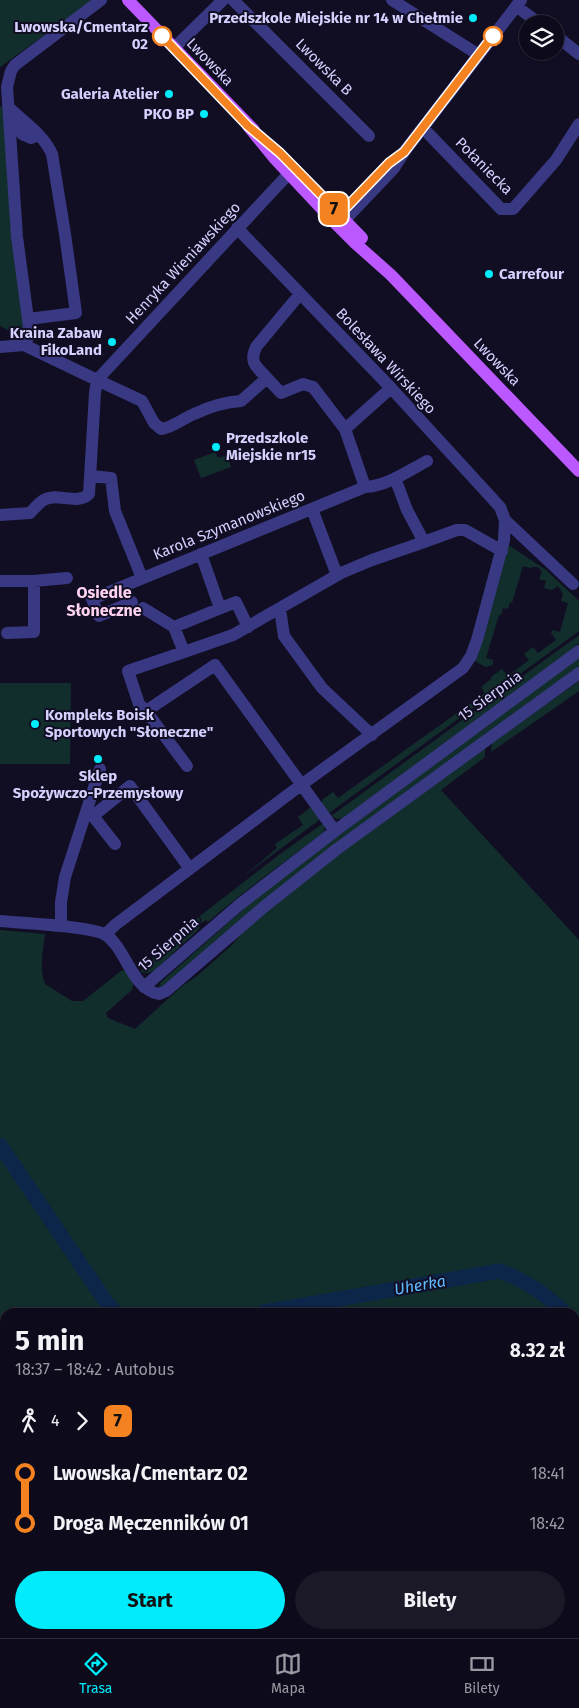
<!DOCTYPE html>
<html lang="pl">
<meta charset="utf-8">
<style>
body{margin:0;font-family:"Fira Sans",sans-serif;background:#1b1828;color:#f1f3f6;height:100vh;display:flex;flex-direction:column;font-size:19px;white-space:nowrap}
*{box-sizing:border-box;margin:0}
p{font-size:16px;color:#9a9aa3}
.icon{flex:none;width:28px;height:28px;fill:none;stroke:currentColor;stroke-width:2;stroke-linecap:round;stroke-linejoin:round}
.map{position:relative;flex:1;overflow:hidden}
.drawer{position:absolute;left:0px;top:1308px;width:580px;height:331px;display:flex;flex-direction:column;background:#0d0a1b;border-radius:15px 15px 0 0;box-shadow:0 1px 4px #0004,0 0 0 1px #2d2b3a}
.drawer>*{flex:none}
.badge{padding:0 10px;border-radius:8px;font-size:18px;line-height:32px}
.buttons{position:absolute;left:519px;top:15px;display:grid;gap:10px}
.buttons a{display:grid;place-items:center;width:45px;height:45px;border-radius:50%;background:#0d0a1b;box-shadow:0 1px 4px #0004,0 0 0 1px #2d2b3a;font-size:25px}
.map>.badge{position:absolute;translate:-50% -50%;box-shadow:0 0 0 2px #fff}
.legs{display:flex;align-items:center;gap:8px;height:55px;padding:0 15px;font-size:16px}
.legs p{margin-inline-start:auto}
.summary{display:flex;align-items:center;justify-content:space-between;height:85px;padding:0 15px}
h1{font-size:28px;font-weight:700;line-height:38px}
.action{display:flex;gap:10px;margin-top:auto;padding:10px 15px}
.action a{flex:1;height:58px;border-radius:30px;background:#00ebfc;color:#111;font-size:20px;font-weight:700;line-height:58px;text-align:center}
.action a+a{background:#1b1828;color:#f1f3f6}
ul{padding:0 15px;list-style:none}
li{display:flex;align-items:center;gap:18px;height:50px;font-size:19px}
li i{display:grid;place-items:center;width:8px;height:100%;margin:0 6px;background:currentColor}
li i::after{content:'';width:12px;height:12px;margin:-6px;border:4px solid;border-radius:50%;background:#0d0a1b}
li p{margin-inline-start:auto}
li:first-child i{background:linear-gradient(#0000 50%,currentColor 0)}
li:last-child i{background:linear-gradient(currentColor 50%,#0000 0)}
.tabs{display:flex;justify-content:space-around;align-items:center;height:70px;border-top:1px solid #2d2b3a;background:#0d0a1b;font-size:14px;color:#9a9aa3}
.tabs a{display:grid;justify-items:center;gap:2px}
.tabs .selected{color:#00ebfc}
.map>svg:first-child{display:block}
</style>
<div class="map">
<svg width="579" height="1638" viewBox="0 0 579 1638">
<rect width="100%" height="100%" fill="#110e24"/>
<path fill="#112e2c" d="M0,0h93l-93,67z
M0,105l3,4 21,223 -14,-1 -10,-5z
M215,452l3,6 9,-3 4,12 -30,11 -7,-18z
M507,544l39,26 33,31v30l-250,182 -8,-10 2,-4 10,-7 5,6 147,-105 -4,-6 10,-8v-2l11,-8 6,7 21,-16 -5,-6 9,-7 5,6 18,-13 -5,-7 2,-3 7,2 8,-29 -7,-2 2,-7 -5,-8 -6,4 -8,-2 2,-7 -7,-2 3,-7 -4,-5h-5l-3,1 -7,-2 -11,37 -2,-1 -2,7 -5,-1 -2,7h-2l-13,43 7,2v5l-7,2 -10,-5 -1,-3z
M579,635v8l-26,23 -208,152 -8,1 -6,-3z
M579,657v12l-409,315 -11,3 1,-4 105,-93z
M579,681v10l-88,61 1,-9z
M0,683h71l-1,81h-70z
M485,747v10l-44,33 138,150v596l-4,-9v-215h-570v99l-5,-4v-259l68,97 -68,-100v-215l45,4c-2,17 -6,34 0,50l27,17h11l38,-30 5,-2 8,12 -2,9 -26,23 2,5 27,11 46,-42 16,-11 36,-32 13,-16 43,-37z
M311,807l11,11 -78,58 33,-28 -2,-4 28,-19 -5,-8z
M325,822l-1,10c-39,30 -79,58 -116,90l-2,-2 -4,3 -2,-7 80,-62z
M199,917l2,7 -2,2 1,2 -45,42 -7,3 -8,-1 19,-20z"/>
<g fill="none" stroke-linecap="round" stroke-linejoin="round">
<path stroke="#0c2649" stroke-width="15" d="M0,1145l106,157 9,10
M264,1312l235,-41c26,8 46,23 65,41
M575,1322l4,4"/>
<path stroke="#393983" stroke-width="12" d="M233,0l136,136
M392,0l87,55
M516,6l24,18
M555,35l24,19
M174,48l49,-48
M8,107c15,14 36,28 44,47l13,80 11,79 -48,6
M15,113l1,10 6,11 9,4 7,-3
M423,128l78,81h12l43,-49 23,-36
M339,226l55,-58 10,-16 117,-152
M24,345l6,-11 -13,-97 -10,-150 4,-16 4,-6 86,-65
M0,347l24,-2 73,35 197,-212
M267,378c-11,-12 -18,-15 -11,-31l44,-53
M345,429l46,-41
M91,476l20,2 4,33 27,67
M395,478l12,32 17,32 33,-12h8l37,21
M312,509l25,66
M0,515l30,-2c4,-4 8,-9 12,-12 13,-10 35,5 47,-7l6,-101 2,-13 45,21 12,22 7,6c13,-2 21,-10 33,-15 15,-7 30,-12 47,-13l26,-23 14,15 22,-9 10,3 32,42 20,58
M505,520l68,64
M201,554l19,54
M0,581h34l33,-3
M132,602l-33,14 -7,-17 273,-112c22,-1 43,-16 62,-26
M143,608l31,19 10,25 49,-17 108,-62 31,-13 52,-18
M280,609l4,27 38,52 50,47
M174,627l62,-25 12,25
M7,633l27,-1v-51
M146,711l-7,-7 -11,-33 56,-19
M187,766l-41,-55 69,-46 120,166
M86,814l7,2 37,-30 60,83
M93,816l22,28
M0,921c20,2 93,5 106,14 21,15 25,53 53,59l7,-3 99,-85 72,-57 242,-176
M61,926v-24l4,-25 35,-108
M105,935l10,-10 186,-140 162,-117 8,-12 6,-16 27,-100 1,-20 -5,-13 -109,-119 -154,-160
M144,987l95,-82 96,-74 244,-180
M0,1538l5,2
M149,1634l5,4
M385,1638l2,-4"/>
<path stroke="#bb58ff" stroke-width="12" d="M128,0l126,130
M248,126l27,33 58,62 22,22 36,32 188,196
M327,202l35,36"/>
</g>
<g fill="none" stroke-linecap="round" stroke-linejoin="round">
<g stroke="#fff" stroke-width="11">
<path id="line-1" d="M162,36l86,90 32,27 60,61 49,-51 15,-11 89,-116"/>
</g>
<use href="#line-1" stroke="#f58220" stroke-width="8"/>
</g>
<g fill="#00ebfc" stroke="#110e24" stroke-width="2">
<circle cx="473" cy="18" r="5"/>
<circle cx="169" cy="94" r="5"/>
<circle cx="204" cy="114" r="5"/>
<circle cx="489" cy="274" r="5"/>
<circle cx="112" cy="342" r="5"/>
<circle cx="216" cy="447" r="5"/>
<circle cx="35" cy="724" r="5"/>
<circle cx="98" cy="759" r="5"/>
</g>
<g fill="#fff" stroke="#f58220" stroke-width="2.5">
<circle cx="162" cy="36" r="9"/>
<circle cx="493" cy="36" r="9"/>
</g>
<g text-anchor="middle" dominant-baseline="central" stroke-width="4" stroke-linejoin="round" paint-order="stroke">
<g font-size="15" font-weight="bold" fill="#d4d1ff" stroke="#110e24" text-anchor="end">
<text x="463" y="18">Przedszkole Miejskie nr 14 w Chełmie</text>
<text x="159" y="94">Galeria Atelier</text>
<text x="194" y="114">PKO BP</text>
<text x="499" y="274" text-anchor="start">Carrefour</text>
<text x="102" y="333">Kraina Zabaw<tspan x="102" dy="17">FikoLand</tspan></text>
<text x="226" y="438" text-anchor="start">Przedszkole<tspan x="226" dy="17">Miejskie nr15</tspan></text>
<text x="45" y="715" text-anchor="start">Kompleks Boisk<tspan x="45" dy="17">Sportowych "Słoneczne"</tspan></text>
<text x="98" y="776" text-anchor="middle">Sklep<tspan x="98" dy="17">Spożywczo-Przemysłowy</tspan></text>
</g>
<g font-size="15" font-weight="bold" fill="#d4d1ff" stroke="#110e24" text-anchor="end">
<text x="148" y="27">Lwowska/Cmentarz<tspan x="148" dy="17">02</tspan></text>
</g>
<g font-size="15" fill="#d4d1ff" stroke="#110e24">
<text transform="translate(210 62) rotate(46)">Lwowska</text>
<text transform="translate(324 67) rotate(45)">Lwowska B</text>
<text transform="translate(484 166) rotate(45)">Połaniecka</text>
<text transform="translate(183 263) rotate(-47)">Henryka Wieniawskiego</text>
<text transform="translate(386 361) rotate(47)">Bolesława Wirskiego</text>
<text transform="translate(497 362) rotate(46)">Lwowska</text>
<text transform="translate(229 525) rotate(-22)">Karola Szymanowskiego</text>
<text transform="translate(490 696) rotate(-36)">15 Sierpnia</text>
<text transform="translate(168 944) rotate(-41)">15 Sierpnia</text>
</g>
<g font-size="16" font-weight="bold" fill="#ffd3f0" stroke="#110e24">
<text x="104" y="592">Osiedle<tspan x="104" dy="18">Słoneczne</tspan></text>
</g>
<g font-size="16" font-style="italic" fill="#5fbaff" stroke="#110e24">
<text transform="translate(420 1285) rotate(-10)">Uherka</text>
</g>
</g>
</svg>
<div class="buttons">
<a><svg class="icon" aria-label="layers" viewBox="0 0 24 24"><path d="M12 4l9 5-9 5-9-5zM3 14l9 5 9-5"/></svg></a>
</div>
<b class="badge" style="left:334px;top:209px;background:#f58220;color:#111">7</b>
<section class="drawer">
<div class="summary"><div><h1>5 min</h1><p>18:37 – 18:42 · Autobus</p></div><b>8.32 zł</b></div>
<div class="legs"><svg class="icon" aria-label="walk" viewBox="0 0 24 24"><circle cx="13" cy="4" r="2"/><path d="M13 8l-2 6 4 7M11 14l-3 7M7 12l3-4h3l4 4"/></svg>4<svg class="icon" aria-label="forward" viewBox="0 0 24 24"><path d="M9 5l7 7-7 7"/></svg><b class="badge" style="background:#f58220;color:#111">7</b></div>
<ul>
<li><i style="color:#f58220"></i><b>Lwowska/Cmentarz 02</b><p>18:41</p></li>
<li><i style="color:#f58220"></i><b>Droga Męczenników 01</b><p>18:42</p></li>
</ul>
<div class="action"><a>Start</a><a>Bilety</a></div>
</section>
</div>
<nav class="tabs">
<a class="selected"><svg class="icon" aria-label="directions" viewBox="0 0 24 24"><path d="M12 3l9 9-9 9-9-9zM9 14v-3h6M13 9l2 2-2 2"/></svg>Trasa</a>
<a><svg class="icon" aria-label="map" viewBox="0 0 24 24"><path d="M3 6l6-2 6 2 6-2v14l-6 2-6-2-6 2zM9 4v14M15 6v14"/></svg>Mapa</a>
<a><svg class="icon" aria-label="tickets" viewBox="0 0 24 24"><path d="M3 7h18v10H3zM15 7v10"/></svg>Bilety</a>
</nav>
